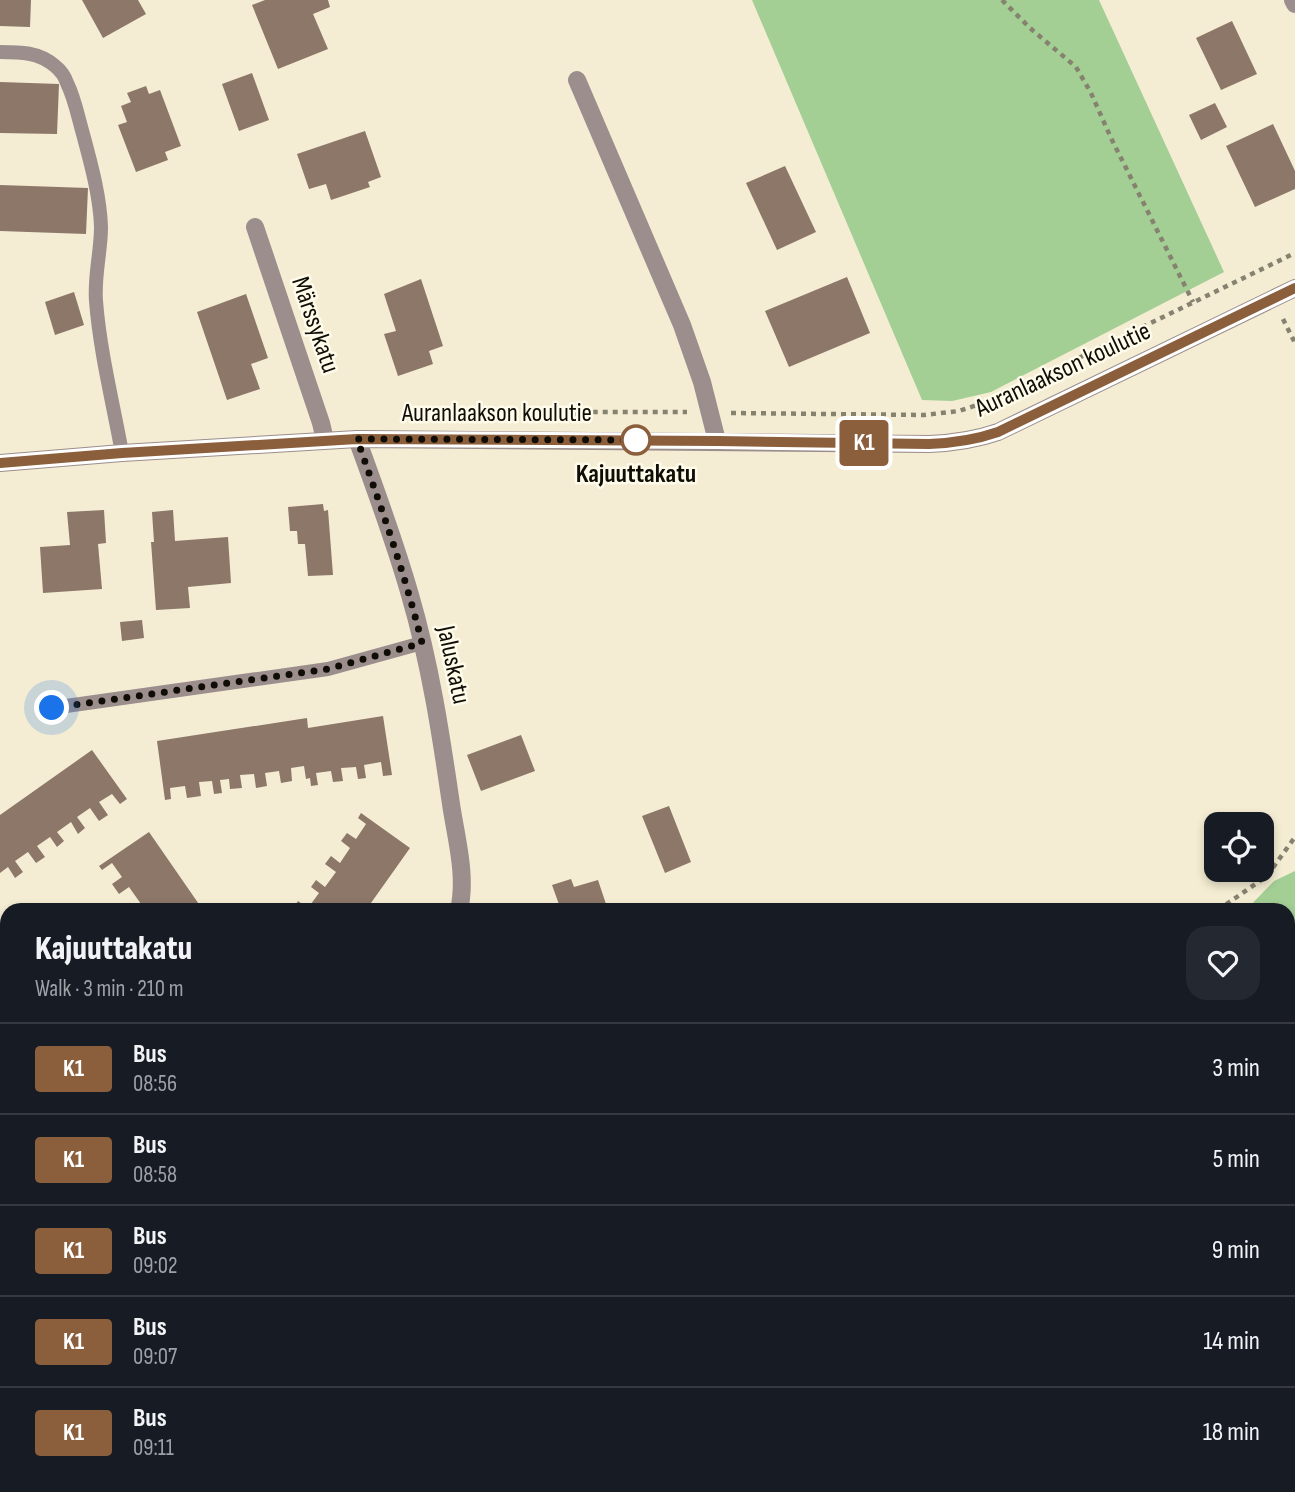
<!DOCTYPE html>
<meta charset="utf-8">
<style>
body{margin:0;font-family:"Sofia Sans Condensed",sans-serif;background:#242831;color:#f1f3f6;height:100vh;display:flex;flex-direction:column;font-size:26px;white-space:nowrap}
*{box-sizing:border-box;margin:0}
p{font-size:23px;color:#9ea1a6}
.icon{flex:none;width:38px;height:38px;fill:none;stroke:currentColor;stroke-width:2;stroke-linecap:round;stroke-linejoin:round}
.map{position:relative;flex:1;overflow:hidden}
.drawer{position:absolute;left:0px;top:903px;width:1295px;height:590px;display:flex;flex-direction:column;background:#171b24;border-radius:21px 21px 0 0;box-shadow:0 4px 10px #0003}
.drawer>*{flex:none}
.badge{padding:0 14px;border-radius:5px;font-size:24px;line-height:46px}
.controls{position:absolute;left:1204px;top:812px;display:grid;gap:14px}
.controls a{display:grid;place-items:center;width:70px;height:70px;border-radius:14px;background:#171b24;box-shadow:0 4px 10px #0003;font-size:35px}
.you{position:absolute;width:35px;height:35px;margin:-18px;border:5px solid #fff;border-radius:50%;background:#1a73e8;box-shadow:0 0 0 10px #1a73e833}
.map>.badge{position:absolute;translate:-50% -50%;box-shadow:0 0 0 4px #fff}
.round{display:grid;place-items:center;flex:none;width:74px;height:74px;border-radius:21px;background:#242831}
.summary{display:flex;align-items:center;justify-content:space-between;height:119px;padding:0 35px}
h1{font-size:33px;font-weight:800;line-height:52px}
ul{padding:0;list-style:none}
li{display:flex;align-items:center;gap:21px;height:91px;padding:0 35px;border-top:2px solid #363941}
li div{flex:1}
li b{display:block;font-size:26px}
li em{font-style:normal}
li .badge{min-width:77px;font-weight:700;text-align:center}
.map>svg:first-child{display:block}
</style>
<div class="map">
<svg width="1295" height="1492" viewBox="0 0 1295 1492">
<rect width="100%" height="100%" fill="#f4edd3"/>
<path fill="#a3ce94" d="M752,0h347l125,272 -233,120 -39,9 -30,-1z
M1295,871v621h-421l-7,-6h421v-187l5,-13 -5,-11v-365h-42l28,-29z"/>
<path fill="#8c7768" d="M0,0h31l-1,27 -30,-1z
M82,0h56l8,14 -43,24z
M265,0h63l2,7 -17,7 15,35 -50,20 -26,-64z
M1232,21l25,53 -36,16 -25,-52z
M252,73l17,47 -30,11 -17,-47z
M0,82l59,2 -2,50 -57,-1z
M146,86l3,8 11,-4 21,56 -16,6 3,8 -32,12 -18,-47 9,-3 -6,-16 10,-4 -4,-9z
M1215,103l12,24 -26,13 -12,-25z
M1273,124l22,47v18l-40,18 -29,-61z
M365,131l16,46 -13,5 2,5 -39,13 -5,-16 -17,5 -12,-35z
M785,166l31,66 -39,18 -31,-67z
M0,185l88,3 -2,46 -86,-3z
M847,277l23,56 -81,34 -24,-56z
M421,279l22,67 -14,5 4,13 -35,12 -14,-42 12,-3 -12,-37z
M74,292l10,33 -29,10 -10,-33z
M246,294l22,64 -17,6 9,25 -33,11 -30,-88z
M323,504l1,7 4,-1 5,65 -25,1 -3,-32h-7l-1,-13h-7l-2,-24z
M104,510l2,33 -8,1 4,45 -59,4 -3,-46 30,-2 -3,-33z
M173,510l2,31 53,-4 3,46 -43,4 2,21 -34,2 -5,-68h3l-2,-30z
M142,620l2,18 -22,3 -2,-19z
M383,716l9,59 -9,1 -2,-14 -17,3 2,13 -8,1 -2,-12 -15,1 2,13 -10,1 -2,-11 -15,2 2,12 -7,1 -1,-8 -4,1 -2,-13 -13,2 1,13 -11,2 -2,-12 -14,2 2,13 -11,2 -2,-14 -14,1 2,13 -12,1 -1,-10 -9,1 2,13 -8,1 -2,-13 -13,1 2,14 -14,2 -2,-12 -15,2 1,11 -6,1 -8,-59 150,-23 1,10z
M521,735l14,36 -54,20 -14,-36z
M92,750l35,49 -7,5 -8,-10 -13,8 9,13 -9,6 -9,-13 -13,9 8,11 -7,6 -7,-12 -14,10 7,9 -7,6 -7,-10 -13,9 8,11 -9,6 -8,-11 -13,9 8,11 -8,6 -7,-11 -8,6v-58z
M669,806l22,56 -26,11 -23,-57z
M361,813l49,35 -44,62h-74l6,-9 10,7 11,-15 -8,-6 5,-7 9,7 11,-15 -11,-8 6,-8 9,7 10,-15 -9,-7 6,-8 9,6 10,-15 -8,-6z
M149,832l54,78h-72l10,-6 -12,-17 -10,7 -7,-10 10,-7 -10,-14 -10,7 -3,-4z
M571,879l3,8 24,-7 10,30h-47l-9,-25z
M0,1107h7v37l-7,-1z
M0,1195h7v34l-7,1z
M0,1240h7v48l-7,1z
M0,1341l7,4v35l-7,-4z"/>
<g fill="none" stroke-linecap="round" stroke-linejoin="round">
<path stroke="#868270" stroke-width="4.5" stroke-dasharray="5 5" stroke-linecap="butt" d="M1002,0l28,28 46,39 15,26 20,45 82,164
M1283,319l12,24
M731,413l193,2 35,-4 33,-11 303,-147
M563,416l29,-4h95
M1218,910l49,-34 28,-39
M1288,1476l7,-7
M689,1486l3,6
M1274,1492l6,-6"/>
<path stroke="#9b8e8d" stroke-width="14" d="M0,52c20,0 39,0 55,14 5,4 10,11 12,17 8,16 11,34 16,51 8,30 17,62 18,93 0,25 -7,49 -5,74 4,51 17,102 26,152
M52,708l276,-39 94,-26"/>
<path stroke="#9b8e8d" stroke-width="18" d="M1293,0l2,4
M577,80l105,245 20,57 15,59
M255,227l66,196 4,17
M357,439c19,52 38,103 53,156 20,68 31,140 41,209 5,34 16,72 8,106"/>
<path stroke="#9b8e8d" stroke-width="18" d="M0,463l122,-10 235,-14 572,5c25,-1 46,-4 69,-12l297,-144"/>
</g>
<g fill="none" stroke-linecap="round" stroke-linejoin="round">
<g stroke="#fff" stroke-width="16">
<path id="line" d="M0,463l122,-10 235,-14 360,2 212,3c25,-1 46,-4 69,-12l297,-144"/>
</g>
<use href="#line" stroke="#8b5e3c" stroke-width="10"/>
<path stroke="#0f0d05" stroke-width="7" stroke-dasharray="0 12.6" d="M52,708l276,-39 94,-26c-17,-69 -41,-136 -65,-204l279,1"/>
</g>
<circle fill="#fff" stroke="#8b5e3c" stroke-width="3.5" cx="636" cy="440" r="14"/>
<g text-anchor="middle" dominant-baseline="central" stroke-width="5" stroke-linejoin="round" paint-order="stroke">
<g font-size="26" fill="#0f0d05" stroke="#fefbeb">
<text transform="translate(315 325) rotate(71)">Märssykatu</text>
<text transform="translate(1063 370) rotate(-25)">Auranlaakson koulutie</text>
<text x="497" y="413">Auranlaakson koulutie</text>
<text transform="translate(453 665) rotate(78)">Jaluskatu</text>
</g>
<g font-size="26" font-weight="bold" fill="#0f0d05" stroke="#fefbeb">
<text x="636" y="474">Kajuuttakatu</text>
</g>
</g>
</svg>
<div class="controls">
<a><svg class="icon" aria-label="locate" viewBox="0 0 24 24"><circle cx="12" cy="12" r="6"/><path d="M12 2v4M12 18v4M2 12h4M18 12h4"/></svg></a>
</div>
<div class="you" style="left:52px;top:708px"></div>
<b class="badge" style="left:864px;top:443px;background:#8b5e3c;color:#fff">K1</b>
<section class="drawer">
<div class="summary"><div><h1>Kajuuttakatu</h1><p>Walk · 3 min · 210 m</p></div><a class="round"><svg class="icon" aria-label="heart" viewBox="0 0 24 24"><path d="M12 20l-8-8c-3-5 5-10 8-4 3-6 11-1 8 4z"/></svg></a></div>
<ul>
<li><span class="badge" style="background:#8b5e3c;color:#fff">K1</span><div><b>Bus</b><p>08:56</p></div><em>3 min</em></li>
<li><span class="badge" style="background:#8b5e3c;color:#fff">K1</span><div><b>Bus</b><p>08:58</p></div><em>5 min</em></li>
<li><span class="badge" style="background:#8b5e3c;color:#fff">K1</span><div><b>Bus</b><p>09:02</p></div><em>9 min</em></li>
<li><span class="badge" style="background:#8b5e3c;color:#fff">K1</span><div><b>Bus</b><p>09:07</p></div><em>14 min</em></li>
<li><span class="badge" style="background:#8b5e3c;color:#fff">K1</span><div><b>Bus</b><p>09:11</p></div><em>18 min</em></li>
</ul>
</section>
</div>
